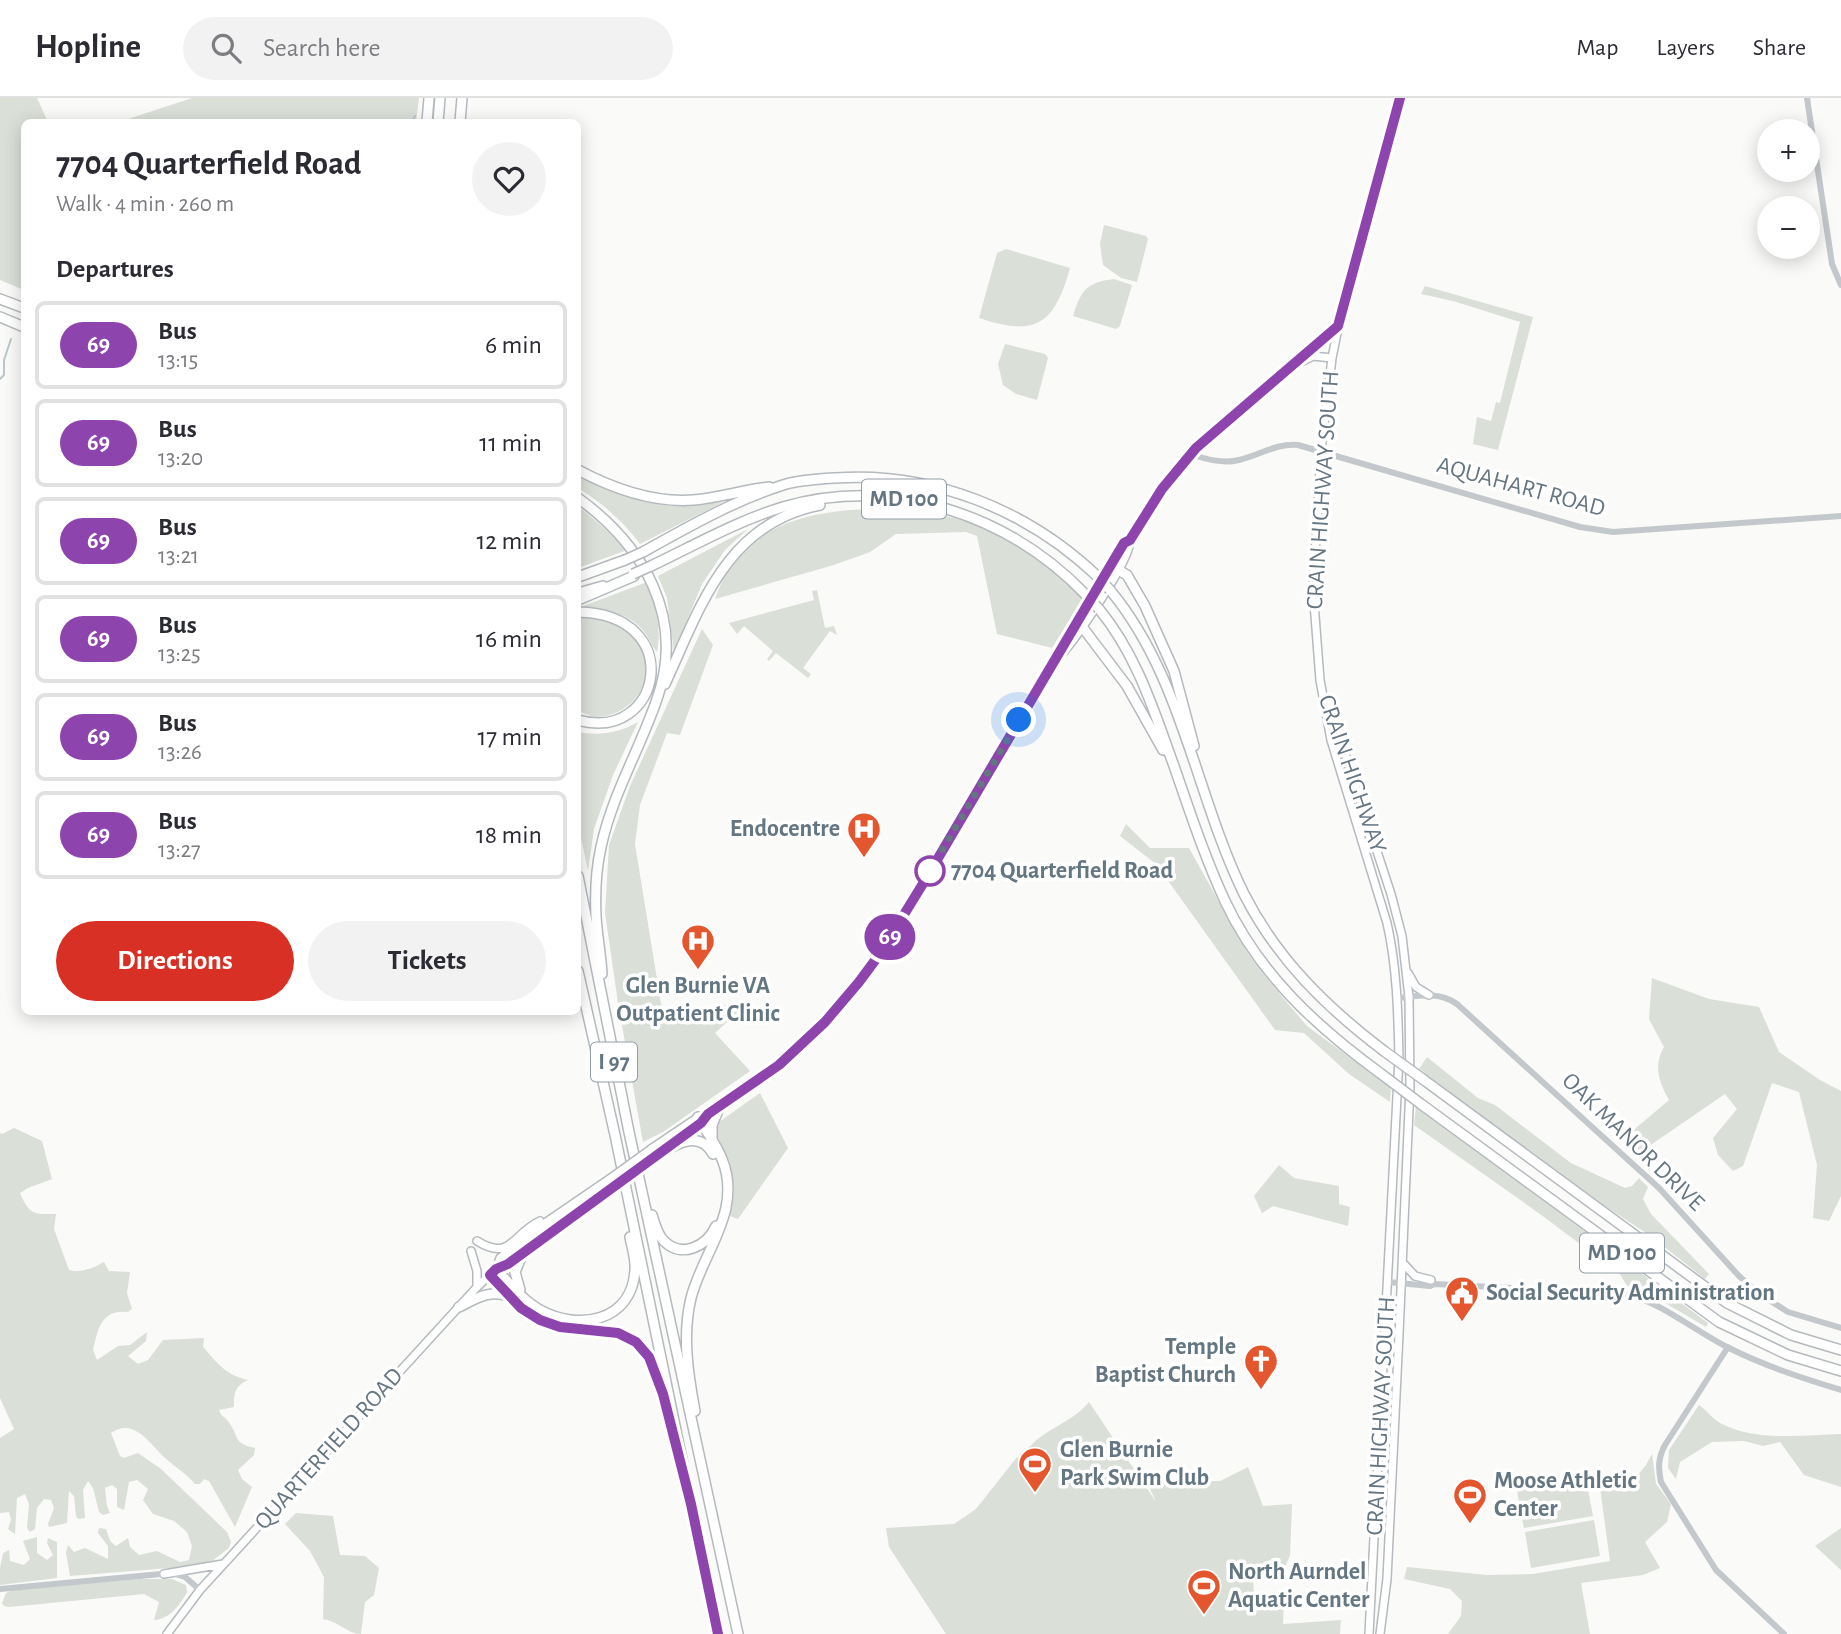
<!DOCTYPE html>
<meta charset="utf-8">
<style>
body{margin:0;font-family:"Alegreya Sans",sans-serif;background:#f2f2f3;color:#2b2b33;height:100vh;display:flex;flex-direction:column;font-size:26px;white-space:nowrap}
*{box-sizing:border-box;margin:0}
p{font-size:23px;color:#7c7c81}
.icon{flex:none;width:38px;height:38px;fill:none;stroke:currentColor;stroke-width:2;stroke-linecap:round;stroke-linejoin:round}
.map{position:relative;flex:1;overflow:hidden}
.drawer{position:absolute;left:21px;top:21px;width:560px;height:896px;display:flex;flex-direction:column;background:#fff;border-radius:10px;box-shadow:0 4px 18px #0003}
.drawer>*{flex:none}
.badge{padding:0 14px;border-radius:23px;font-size:24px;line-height:46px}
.tools{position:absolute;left:1757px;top:21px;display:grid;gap:14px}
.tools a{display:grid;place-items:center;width:63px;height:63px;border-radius:50%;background:#fff;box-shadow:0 4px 18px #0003;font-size:35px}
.you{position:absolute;width:35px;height:35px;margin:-18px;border:5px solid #fff;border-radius:50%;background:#1a73e8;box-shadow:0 0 0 10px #1a73e833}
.map>.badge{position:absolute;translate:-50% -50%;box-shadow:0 0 0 4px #fff}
h2{padding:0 35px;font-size:26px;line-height:63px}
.round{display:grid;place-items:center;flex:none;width:74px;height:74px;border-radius:37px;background:#f2f2f3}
.overview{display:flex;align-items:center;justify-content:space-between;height:119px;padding:0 35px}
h1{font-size:33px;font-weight:700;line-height:52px}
.primary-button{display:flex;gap:14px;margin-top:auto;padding:14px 35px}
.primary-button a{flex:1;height:80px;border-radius:42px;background:#d93025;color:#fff;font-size:28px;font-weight:700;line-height:80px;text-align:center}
.primary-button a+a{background:#f2f2f3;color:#2b2b33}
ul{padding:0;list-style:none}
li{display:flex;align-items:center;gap:21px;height:88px;margin:0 14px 10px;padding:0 21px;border:4px solid #e1e1e2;border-radius:10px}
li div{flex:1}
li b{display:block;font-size:26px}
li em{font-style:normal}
li .badge{min-width:77px;font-weight:700;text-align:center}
header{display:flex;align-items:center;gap:42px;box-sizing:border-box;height:98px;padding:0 35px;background:#fff;border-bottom:2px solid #e1e1e2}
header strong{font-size:33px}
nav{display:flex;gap:38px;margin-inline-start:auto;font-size:24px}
.search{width:490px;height:63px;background:#f2f2f3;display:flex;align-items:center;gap:18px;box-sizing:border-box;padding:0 24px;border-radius:38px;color:#7c7c81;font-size:26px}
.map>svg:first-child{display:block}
</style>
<header>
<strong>Hopline</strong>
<div class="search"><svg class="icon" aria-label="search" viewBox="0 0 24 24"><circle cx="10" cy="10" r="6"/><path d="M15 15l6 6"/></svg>Search here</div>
<nav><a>Map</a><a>Layers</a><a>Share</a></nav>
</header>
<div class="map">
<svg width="1841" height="1536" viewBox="0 0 1841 1536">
<rect width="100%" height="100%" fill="#fafaf8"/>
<path fill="#dadfd7" d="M0,0h37l11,24h-24v168l-24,-10z
M192,0h227l-3,24h-297z
M1104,127l42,11 2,3 -11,43 -16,-4 -18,-13 -3,-21z
M1006,151l64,19c-16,57 -34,69 -91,50l18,-65z
M1114,181l18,6 -12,41 -4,3 -43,-13c8,-25 13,-34 41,-37z
M1425,188l108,31 -35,133 -25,-6 4,-27 14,4 5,-19 4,1 20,-81 -67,-21 -32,-7z
M1005,246l40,10 3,4 -11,42 -21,-6 -13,-9 -5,-21z
M578,379l58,22 34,7 53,-4 -83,42c-17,-23 -38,-41 -62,-56z
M578,408l25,21 24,23 -49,18z
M875,411c53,1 106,9 150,41 20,14 39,32 58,48l-31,50 -55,-14 -20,-98 -11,-4 -70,2 -26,18 -36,13 -119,34c25,-73 91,-89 160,-90z
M748,431l-23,21 -23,34 -28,68 -7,-54 -9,-22z
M647,484c8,23 15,45 10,70 -6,-6 -7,-13 -12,-19 -15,-22 -43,-23 -67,-25z
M817,492l8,38 9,-2 3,9 -7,-4 -27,37 8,6 -3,4 -32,-25 -7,8 -2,-2 6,-8 -29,-25 -7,8 -8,-11 85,-23 -2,-9z
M590,519c11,3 26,5 36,13 40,27 18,84 -28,87 -6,0 -14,-4 -20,-6v-93z
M702,531l11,16 -33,90 -13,-2 -27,72 -5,39 27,166 6,8 9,1 60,-17 2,9 -24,22 35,38 -87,61 -20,10 -25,-139 -13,-90 4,-68 21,-59z
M638,624l-25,53 -19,54 -6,42 -10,-48v-91c21,4 41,1 60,-10z
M1126,726l24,24h39l58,104 26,34 34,40 84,62 -1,14 -41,-28 -45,-41 -29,-3 -119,-166 -36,-28z
M1652,880l57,21 50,8 20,45 41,28 21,11v105l-12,25 -16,-3 4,-53 -18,-73 -27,-9 -29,83 -10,5 -15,-16 -5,-17 24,-29 -12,-15 -89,61 -13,-12 13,-15 33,-28c-10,-18 -16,-34 -5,-53l-15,-28z
M1427,959l51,41 17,7 76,58 54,25 7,-2 7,-8 9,9 -5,12 8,15 58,60 -4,5 -53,-42 -53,-35 -180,-133z
M760,995l28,55 -50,71 -8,-3 4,-27 -5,-28 -14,-30 4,-9z
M1416,1008l292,217 -2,4 -61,-36 -18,-5 -7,-12 -80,-60 -126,-89z
M14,1030l28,13 10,38 -24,9 -8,5c10,23 14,21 36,21l-2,15 15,41c13,3 24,-2 35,-8l5,9 21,1 -3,21 5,16 -4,3c-27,-3 -30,17 -35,38l4,10 21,-14 12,-1 17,-13 -1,9 -18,15 10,8 10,-4 15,-20 41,-2 -1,9c15,17 23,28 45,33 -13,6 -14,12 -14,27l-15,3c2,7 7,7 11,14 10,15 3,19 25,24l-1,7 -16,15 4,9 10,8 -17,40 -26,-46 -5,-2 -4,5h-5c-8,-10 -20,-17 -30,-26 -15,-14 -31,-41 -54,-25l9,23 4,2 14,-5 23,16 66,63 4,10 -2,6 -22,17 -137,11 -4,-23 2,-8 6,7 11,-4 23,11v-13l-10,-13 1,-5 7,1 4,12 6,5 12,-8 2,9 9,8 18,-4 23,11 9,-2 3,-14 -5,-14 -13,-11 -21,-7 -10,-14 5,-11 -11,-9 -8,2 -5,28 -7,-3v-18l-5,-4 -7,3 2,18 3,7 -7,2 -4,-3 -6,-24 -5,-7 -5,9 2,28 -7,1 -2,-3 -2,-20 -5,-5 -2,32 -18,4 -1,-3 6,-16 -3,-8 -7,-1 -7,9 -2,21 -5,3 -3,-4 2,-24 -4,-10 -8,4 -2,36 -7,-5 3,-9 -2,-8 -9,1v-75l14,-9 -14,-31v-265l2,1z
M1279,1067l15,13 45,8v18l11,3 -2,19 -75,-20 -11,7 -8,-17z
M1089,1304l67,100 -9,-20 73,-1 28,-14 15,39 29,-2 -2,51 -6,15 -31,4 1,24 30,5 -1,21 58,-4 -1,14h-394l-57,-87 -3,-19 68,-4 22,-15 41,-52 16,10 5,-8 -12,-8c17,-22 46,-28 63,-49z
M1699,1307c7,5 14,14 21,18 35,19 83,12 121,11v53l-37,-12 -24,-33 -17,4 -19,-5 -32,1 -32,20 -4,17 -8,-11 1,-18z
M1652,1356l4,30 15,20 -4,18 -22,20 15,26 -17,7 -62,8 9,51h-142l13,-18 1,-15 -12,-12 -46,-10 3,-12 80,8 46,-1 77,-13 -12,-88 26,19 22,-27z
M1586,1381l7,37 -69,12 -7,-37z
M296,1415l37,3 7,39 25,1 14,12 -5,27 -9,7 -4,32c-13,0 -23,-13 -38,-15l1,-42 -14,-26 -25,-27z
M1594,1422l6,36 -69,12 -6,-36z
M1841,1430v42l-26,-24z
M37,1439v16l10,7 6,-5 -6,-12 1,-5 9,4v36l-57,7v-17l3,-15 6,-3 1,11 14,4 6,-6 -7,-18z
M139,1481h33l14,6 1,7c-7,13 -17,27 -33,28l5,-18 -15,-8 -135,13 -5,-1 -2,-3 4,-10 7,-3z"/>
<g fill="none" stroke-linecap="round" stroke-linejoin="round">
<path stroke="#bbc7cb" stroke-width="2" d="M412,24l3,-6
M0,281l4,-4v-15l7,-21"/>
<g stroke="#b5babe" stroke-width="10">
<path id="major" d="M1301,264l12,-6 19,2
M1060,558c14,-15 73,-99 70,-116
M1327,601l64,195 11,42 7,61 1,90 -11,247 -12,245 -7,55
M1408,875l8,14 13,8
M670,1047l31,-22 7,-9 71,-49 46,-43 34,-40 20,-27 45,-73 200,-339 6,-3 32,-51 28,-35 148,-128
M651,1051l49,-33
M477,1143c34,21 35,-7 63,-20
M471,1153l6,20v16
M1403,1165l12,13 16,4
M496,1171l4,-11 32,-26 73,-50
M164,1476l59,-10
M167,1536l33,-44 277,-303 19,-18 12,-5 99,-73
M1369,1536l30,-576c-1,-45 -2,-91 -12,-135l-56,-183 -11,-60 -7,-90 8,-139 11,-93 10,-50 58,-210"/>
</g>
<g stroke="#b4b9bd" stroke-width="12">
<path id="highway" d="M427,24l2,-24
M438,24l2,-24
M460,24l2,-24
M0,201l24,9
M0,219l24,10
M578,372c34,18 75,33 115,30 25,-2 50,-10 76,-13
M578,400c65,47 108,119 79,201 -17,50 -45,96 -56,148 -5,22 -6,47 -5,69 1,19 5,39 6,58
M643,454c45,-25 90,-51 140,-67 16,-5 35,-6 52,-7 97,-7 193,32 263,99
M651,468c44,-21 86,-45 132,-59 110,-32 226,8 303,88
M1106,474l12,-2 9,5 18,31 29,65 20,75
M578,479l47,-17
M1110,492c73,88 85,204 134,304 33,65 82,113 140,157
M578,495l25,-7
M578,502l56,-24
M1099,511c38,46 55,102 75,157 16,46 31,92 51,135 34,73 92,126 155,172
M578,514c110,2 84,132 0,108
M1077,522l50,66 36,64
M665,586c35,-76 61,-161 155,-179
M578,778l51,256 109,502
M578,873l37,164 103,499
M1424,982l303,223 64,32 50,15
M1421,1006l298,218 69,33 53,16
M712,1041v-14l8,-19
M652,1060c20,-11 46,-31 61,-4
M652,1117c3,9 5,19 12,26 18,18 43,5 52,-15
M496,1171c13,14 26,31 44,41 38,21 92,12 95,-40 1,-11 -3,-22 -5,-33
M490,1177c17,19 32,39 57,48 19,7 38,6 58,8 41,3 52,39 61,73
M520,1192l-5,-18 8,-19
M459,1209c16,-8 31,-18 49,-11
M695,1313c-7,-37 -13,-76 -4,-113 12,-47 52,-87 31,-139 -6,-15 -16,-28 -24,-42"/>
</g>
<path stroke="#c3c8cc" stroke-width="6" d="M1807,0l25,166 9,21
M1190,356c16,5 32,10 49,6 21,-5 37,-17 59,-15l282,82 33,5 228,-16
M1397,900c22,-2 41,-7 60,6l202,184 80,88 19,17 30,19 53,16
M1388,1184l42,4 4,-2 194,10c37,11 67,37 101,54 36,18 73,30 112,42
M1728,1249l-63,98c-7,13 -7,23 -4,37l55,88 68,64
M0,1491l172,-16 13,4 15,13"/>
<use href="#major" stroke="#fff" stroke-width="7"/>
<use href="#highway" stroke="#fff" stroke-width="9"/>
<g stroke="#b5babe" stroke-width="10" stroke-linecap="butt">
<path id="major-bridge" d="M605,1084l46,-33
M607,1093l45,-33"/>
</g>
<g stroke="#b4b9bd" stroke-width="12" stroke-linecap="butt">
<path id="highway-bridge" d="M625,462l18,-8
M633,476l18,-8
M1098,479l12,13
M1086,497l13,14
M1384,953l40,29
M1380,975l41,31"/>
</g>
<use href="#major-bridge" stroke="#fff" stroke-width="7"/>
<use href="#highway-bridge" stroke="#fff" stroke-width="9"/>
</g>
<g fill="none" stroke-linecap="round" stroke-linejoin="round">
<g stroke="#fff" stroke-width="16">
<path id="line" d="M718,1536l-27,-130 -28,-110 -14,-37 -13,-15 -18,-9 -58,-6 -20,-7 -19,-12 -31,-33 6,-6 12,-5 193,-141 7,-9 71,-49 46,-43 34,-40 20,-27 45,-73 191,-324 9,-15 6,-3 32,-51 34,-41 142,-122 62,-228"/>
</g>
<use href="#line" stroke="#8e44ad" stroke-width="10"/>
<path stroke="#657683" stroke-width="7" stroke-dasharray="0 12.6" d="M930,773l89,-151"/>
</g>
<defs>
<g id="hospital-pin" transform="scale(1.75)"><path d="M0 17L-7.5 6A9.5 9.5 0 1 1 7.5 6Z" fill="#e4572e" stroke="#fff"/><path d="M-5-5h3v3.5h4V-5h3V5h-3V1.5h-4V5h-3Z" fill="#fff"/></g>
<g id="civic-pin" transform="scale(1.75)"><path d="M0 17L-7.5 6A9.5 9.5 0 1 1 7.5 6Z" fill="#e4572e" stroke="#fff"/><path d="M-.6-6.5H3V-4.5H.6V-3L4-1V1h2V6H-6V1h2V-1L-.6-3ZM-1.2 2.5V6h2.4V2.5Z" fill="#fff"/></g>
<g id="church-pin" transform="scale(1.75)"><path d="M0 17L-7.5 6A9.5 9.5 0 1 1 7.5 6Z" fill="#e4572e" stroke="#fff"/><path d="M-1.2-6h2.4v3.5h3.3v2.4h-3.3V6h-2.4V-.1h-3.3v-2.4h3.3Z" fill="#fff"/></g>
<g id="stadium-pin" transform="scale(1.75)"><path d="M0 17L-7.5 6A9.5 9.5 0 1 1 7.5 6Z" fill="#e4572e" stroke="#fff"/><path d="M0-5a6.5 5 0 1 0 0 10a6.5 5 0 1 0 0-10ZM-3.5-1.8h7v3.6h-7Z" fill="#fff"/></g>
</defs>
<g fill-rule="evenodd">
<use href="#hospital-pin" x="864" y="731"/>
<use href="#hospital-pin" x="698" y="843"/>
<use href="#civic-pin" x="1462" y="1195"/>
<use href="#church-pin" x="1261" y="1263"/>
<use href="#stadium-pin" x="1035" y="1366"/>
<use href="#stadium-pin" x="1470" y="1397"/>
<use href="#stadium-pin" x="1204" y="1488"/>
</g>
<circle fill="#fff" stroke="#8e44ad" stroke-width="3.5" cx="930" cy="773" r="14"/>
<g text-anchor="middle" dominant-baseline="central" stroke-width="7" stroke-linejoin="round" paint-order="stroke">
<g fill="#fff" stroke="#939fa8" stroke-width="2">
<rect x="862" y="381.5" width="84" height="39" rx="5"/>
<rect x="591" y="944.5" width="46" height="39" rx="5"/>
<rect x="1580" y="1135.5" width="84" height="39" rx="5"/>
</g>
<g font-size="23" font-weight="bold" fill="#657683">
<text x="904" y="401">MD 100</text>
<text x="614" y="964">I 97</text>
<text x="1622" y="1155">MD 100</text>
</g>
<g font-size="24" fill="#657683" stroke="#fff">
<text transform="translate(1521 389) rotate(15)">AQUAHART ROAD</text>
<text transform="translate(1323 392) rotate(-86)">CRAIN HIGHWAY SOUTH</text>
<text transform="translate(1352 676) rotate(71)">CRAIN HIGHWAY</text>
<text transform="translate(1633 1044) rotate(44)">OAK MANOR DRIVE</text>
<text transform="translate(1381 1318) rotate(-87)">CRAIN HIGHWAY SOUTH</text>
<text transform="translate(329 1351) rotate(-48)">QUARTERFIELD ROAD</text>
</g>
<g font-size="24" font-weight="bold" fill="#657683" stroke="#fff" text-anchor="start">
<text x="840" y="731" text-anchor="end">Endocentre</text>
<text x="698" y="888" text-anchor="middle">Glen Burnie VA<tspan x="698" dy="28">Outpatient Clinic</tspan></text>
<text x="1486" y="1195">Social Security Administration</text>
<text x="1236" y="1249" text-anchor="end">Temple<tspan x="1236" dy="28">Baptist Church</tspan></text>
<text x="1060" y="1352">Glen Burnie<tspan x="1060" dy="28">Park Swim Club</tspan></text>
<text x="1494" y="1383">Moose Athletic<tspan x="1494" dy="28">Center</tspan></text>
<text x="1228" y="1474">North Aurndel<tspan x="1228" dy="28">Aquatic Center</tspan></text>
</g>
<g font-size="24" font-weight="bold" fill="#657683" stroke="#fff" text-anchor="start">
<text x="951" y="773">7704 Quarterfield Road</text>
</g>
</g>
</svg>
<div class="tools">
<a>+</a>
<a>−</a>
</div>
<div class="you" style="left:1019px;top:622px"></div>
<b class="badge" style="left:890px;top:839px;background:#8e44ad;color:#fff">69</b>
<section class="drawer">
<div class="overview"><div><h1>7704 Quarterfield Road</h1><p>Walk · 4 min · 260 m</p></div><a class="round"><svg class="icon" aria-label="heart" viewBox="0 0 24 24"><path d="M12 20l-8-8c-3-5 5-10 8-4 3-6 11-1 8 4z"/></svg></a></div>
<h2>Departures</h2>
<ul>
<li><span class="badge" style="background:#8e44ad;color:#fff">69</span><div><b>Bus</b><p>13:15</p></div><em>6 min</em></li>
<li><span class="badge" style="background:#8e44ad;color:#fff">69</span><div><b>Bus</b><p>13:20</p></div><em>11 min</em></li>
<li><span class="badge" style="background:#8e44ad;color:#fff">69</span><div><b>Bus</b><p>13:21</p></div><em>12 min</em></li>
<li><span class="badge" style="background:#8e44ad;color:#fff">69</span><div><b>Bus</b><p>13:25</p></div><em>16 min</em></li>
<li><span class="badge" style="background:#8e44ad;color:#fff">69</span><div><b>Bus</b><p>13:26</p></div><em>17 min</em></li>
<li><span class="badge" style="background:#8e44ad;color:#fff">69</span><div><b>Bus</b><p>13:27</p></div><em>18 min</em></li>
</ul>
<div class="primary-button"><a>Directions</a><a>Tickets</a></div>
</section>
</div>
